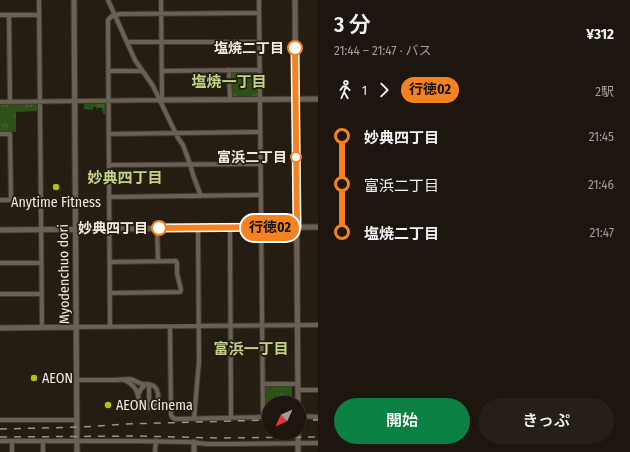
<!DOCTYPE html>
<html lang="ja">
<meta charset="utf-8">
<style>
body{margin:0;font-family:"Fira Sans Condensed","Noto Sans JP",sans-serif;background:#251f17;color:#f1f3f6;height:100vh;display:flex;flex-direction:column;font-size:15px;white-space:nowrap}
*{box-sizing:border-box;margin:0}
p{font-size:13px;color:#a09f9e}
.icon{flex:none;width:22px;height:22px;fill:none;stroke:currentColor;stroke-width:2;stroke-linecap:round;stroke-linejoin:round}
.map{position:relative;flex:1;overflow:hidden}
.panel{display:flex;flex-direction:column;background:#1c160e;width:312px}
.panel>*{flex:none}
.badge{padding:0 8px;border-radius:13px;font-size:14px;line-height:26px}
.needle{width:26px;rotate:225deg}
.buttons{position:absolute;left:262px;top:396px;display:grid;gap:8px}
.buttons a{display:grid;place-items:center;width:44px;height:44px;border-radius:50%;background:#1c160e;box-shadow:0 1px 3px #0004,0 0 0 1px #3a352e;font-size:20px}
.map>.badge{position:absolute;translate:-50% -50%;box-shadow:0 0 0 2px #fff}
.legs{display:flex;align-items:center;gap:6px;height:44px;padding:0 16px;font-size:13px}
.legs p{margin-inline-start:auto}
.summary{display:flex;align-items:center;justify-content:space-between;height:68px;padding:0 16px}
h1{font-size:22px;font-weight:600;line-height:30px}
.cta{display:flex;gap:8px;margin-top:auto;padding:8px 16px}
.cta a{flex:1;height:46px;border-radius:24px;background:#0b8043;color:#fff;font-size:16px;font-weight:600;line-height:46px;text-align:center}
.cta a+a{background:#251f17;color:#f1f3f6}
ul{padding:0 16px;list-style:none}
li{display:flex;align-items:center;gap:14px;height:48px;font-size:15px}
li i{display:grid;place-items:center;width:6px;height:100%;margin:0 5px;background:currentColor}
li i::after{content:'';width:10px;height:10px;margin:-5px;border:3px solid;border-radius:50%;background:#1c160e}
li p{margin-inline-start:auto}
li:first-child i{background:linear-gradient(#0000 50%,currentColor 0)}
li:last-child i{background:linear-gradient(currentColor 50%,#0000 0)}
main{display:flex;flex:1;min-height:0}
.map>svg:first-child{display:block}
</style>
<main>
<div class="map">
<svg width="318" height="452" viewBox="0 0 318 452">
<defs>
<pattern id="park-tufts" width="24" height="20" patternUnits="userSpaceOnUse"><rect width="24" height="20" fill="#2c5218"/><path d="M3 7l-1-3M5 7V3M7 7l1-3M15 17l-1-3M17 17v-4M19 17l1-3" fill="none" stroke="#4b6b39"/></pattern>
</defs>
<rect width="100%" height="100%" fill="#251d12"/>
<path fill="url(#park-tufts)" d="M232,72h24l2,2v21l-1,3h-25l-1,-25z
M0,103h35l2,2v6l-21,1v20h-16z
M84,103l21,1 1,10h-3l-1,-6h-5l-1,2v-3h-3v3l-9,-1z
M292,385v18h-23v11h-4v-27l1,-1z"/>
<g fill="none" stroke-linecap="round" stroke-linejoin="round">
<g stroke="#403933" stroke-width="6">
<path id="minor" d="M39,0l3,327
M108,0l27,60 18,26 25,52 5,7 7,19 3,11 8,21
M161,0l1,100
M259,0l4,417
M0,15h39
M9,15l1,86
M127,42h133
M229,70l1,30
M108,71h34
M162,71l98,-1
M0,102l160,-2
M0,134h10l1,66
M109,134l151,-2
M109,165l151,-1
M109,197l152,-2
M0,200h41
M157,228l1,33
M230,228l1,190
M110,262l66,-1 1,2v10l4,17 -1,2 -70,1
M0,263h41
M0,294h41
M77,327l241,-2
M110,327l-2,-307 4,-4 8,-2 139,-1
M170,327l1,88 1,2 3,2 94,-2
M77,380c13,0 25,0 38,0 5,0 10,-1 15,-1 5,1 8,4 12,5 4,1 8,0 12,2 8,7 4,25 -8,21 -8,-2 -7,-11 -10,-17 -3,-5 -7,-8 -12,-10
M149,384v24
M263,384h35
M298,390h20
M138,395l3,-6 5,-5
M299,416l19,1
M194,419l5,-58 -1,-133
M0,420h77
M0,441h133l56,1 18,2h24l87,-1
M12,441v11
M43,441v11
M155,452l1,-11"/>
</g>
<g stroke="#403933" stroke-width="7">
<path id="tertiary" d="M74,0l3,452
M295,0l3,403
M160,100l158,-1
M0,230l318,-3
M0,328l77,-1
M298,433v19
M194,442v10"/>
</g>
<use href="#minor" stroke="#6a6054" stroke-width="4"/>
<use href="#tertiary" stroke="#6a6054" stroke-width="5"/>
<path stroke="#9a938a" stroke-width="1.5" stroke-dasharray="7 7" stroke-linecap="butt" d="M299,420h19
M0,429l82,-2 44,-3 143,-4
M0,437l138,-1 79,2 101,-1"/>
</g>
<g fill="none" stroke-linecap="round" stroke-linejoin="round">
<g stroke="#fff" stroke-width="9">
<path id="line-1" d="M159,228l138,-1 -2,-179"/>
</g>
<use href="#line-1" stroke="#f58220" stroke-width="6"/>
</g>
<g fill="#fff" stroke="#f58220" stroke-width="2">
<circle cx="295" cy="48" r="7"/>
<circle cx="296" cy="157" r="5"/>
<circle cx="159" cy="228" r="7"/>
</g>
<g fill="#adc60d" stroke="#251d12" stroke-width="1.5">
<circle cx="56" cy="187" r="4"/>
<circle cx="34" cy="378" r="4"/>
<circle cx="108" cy="405" r="4"/>
</g>
<g text-anchor="middle" dominant-baseline="central" stroke-width="3.5" stroke-linejoin="round" paint-order="stroke">
<g font-size="14" font-weight="bold" fill="#f1ebe4" stroke="#251d12" text-anchor="end">
<text x="284" y="48">塩焼二丁目</text>
<text x="287" y="157">富浜二丁目</text>
<text x="148" y="228">妙典四丁目</text>
</g>
<g font-size="14" fill="#f1ebe4" stroke="#251d12" text-anchor="start">
<text x="56" y="202" text-anchor="middle">Anytime Fitness</text>
<text x="42" y="378">AEON</text>
<text x="116" y="405">AEON Cinema</text>
</g>
<g font-size="14" fill="#f1ebe4" stroke="#251d12">
<text transform="translate(64 274) rotate(-91)">Myodenchuo dori</text>
</g>
<g font-size="15" font-weight="bold" fill="#c2d286" stroke="#251d12">
<text x="229" y="82">塩焼一丁目</text>
<text x="125" y="178">妙典四丁目</text>
<text x="251" y="349">富浜一丁目</text>
</g>
</g>
</svg>
<div class="buttons">
<a><svg class="needle" viewBox="-14 -14 28 28"><path d="M0-13l5 13h-10z" fill="#e53935"/><path d="M0 13l5-13h-10z" fill="#a09f9e"/></svg></a>
</div>
<b class="badge" style="left:270px;top:228px;background:#f58220;color:#111">行徳02</b>
</div>
<section class="panel">
<div class="summary"><div><h1>3 分</h1><p>21:44 – 21:47 · バス</p></div><b>¥312</b></div>
<div class="legs"><svg class="icon" aria-label="walk" viewBox="0 0 24 24"><circle cx="13" cy="4" r="2"/><path d="M13 8l-2 6 4 7M11 14l-3 7M7 12l3-4h3l4 4"/></svg>1<svg class="icon" aria-label="forward" viewBox="0 0 24 24"><path d="M9 5l7 7-7 7"/></svg><b class="badge" style="background:#f58220;color:#111">行徳02</b><p>2駅</p></div>
<ul>
<li><i style="color:#f58220"></i><b>妙典四丁目</b><p>21:45</p></li>
<li><i style="color:#f58220"></i><span>富浜二丁目</span><p>21:46</p></li>
<li><i style="color:#f58220"></i><b>塩焼二丁目</b><p>21:47</p></li>
</ul>
<div class="cta"><a>開始</a><a>きっぷ</a></div>
</section>
</main>
